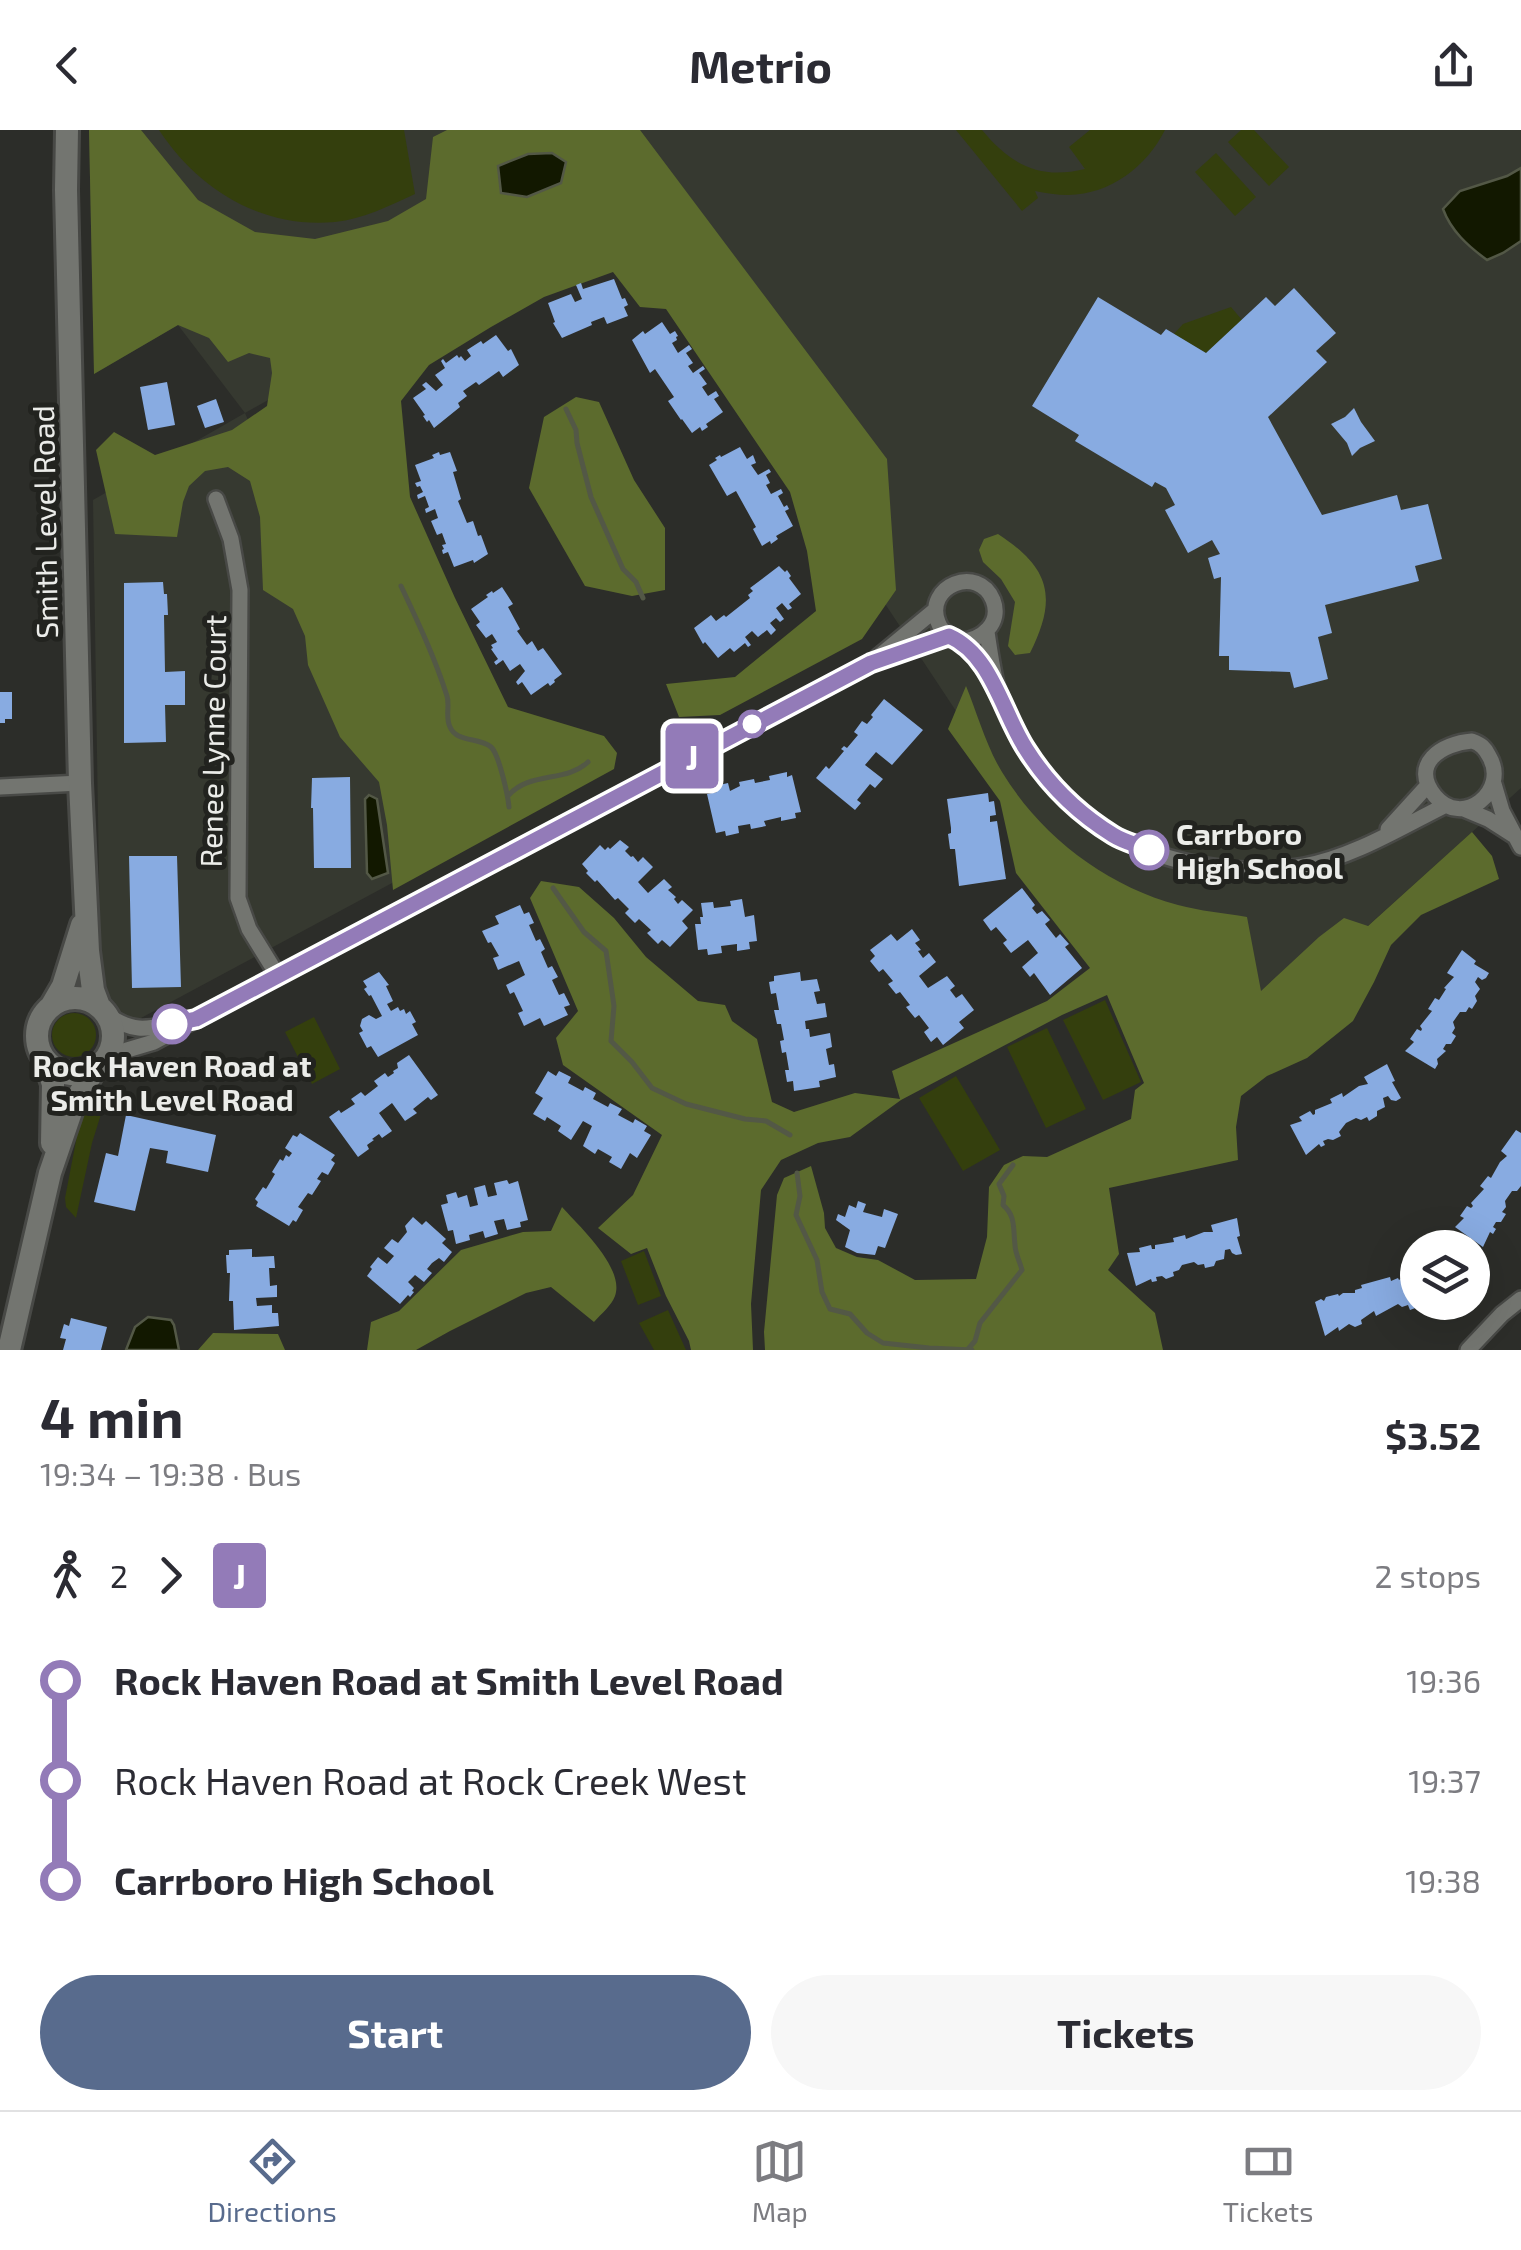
<!DOCTYPE html>
<meta charset="utf-8">
<style>
body{margin:0;font-family:"Exo 2",sans-serif;background:#f7f7f7;color:#2b2b33;height:100vh;display:flex;flex-direction:column;font-size:38px;white-space:nowrap}
*{box-sizing:border-box;margin:0}
p{font-size:32px;color:#7c7c81}
.icon{flex:none;width:55px;height:55px;fill:none;stroke:currentColor;stroke-width:2;stroke-linecap:round;stroke-linejoin:round}
.map{position:relative;height:1220px;overflow:hidden}
.sheet{display:flex;flex-direction:column;background:#fff;flex:1}
.sheet>*{flex:none}
.badge{padding:0 20px;border-radius:8px;font-size:35px;line-height:65px}
.buttons{position:absolute;left:1400px;top:1100px;display:grid;gap:20px}
.buttons a{display:grid;place-items:center;width:90px;height:90px;border-radius:50%;background:#fff;box-shadow:0 10px 40px #0002;font-size:50px}
.map>.badge{position:absolute;translate:-50% -50%;box-shadow:0 0 0 5px #fff}
.legs{display:flex;align-items:center;gap:15px;height:110px;padding:0 40px;font-size:32px}
.legs p{margin-inline-start:auto}
.headline{display:flex;align-items:center;justify-content:space-between;height:170px;padding:0 40px}
h1{font-size:55px;font-weight:700;line-height:75px}
.cta{display:flex;gap:20px;margin-top:auto;padding:20px 40px}
.cta a{flex:1;height:115px;border-radius:60px;background:#586b8d;color:#fff;font-size:40px;font-weight:700;line-height:115px;text-align:center}
.cta a+a{background:#f7f7f7;color:#2b2b33}
ul{padding:0 40px;list-style:none}
li{display:flex;align-items:center;gap:35px;height:100px;font-size:38px}
li i{display:grid;place-items:center;width:15px;height:100%;margin:0 12px;background:currentColor}
li i::after{content:'';width:25px;height:25px;margin:-12px;border:8px solid;border-radius:50%;background:#fff}
li p{margin-inline-start:auto}
li:first-child i{background:linear-gradient(#0000 50%,currentColor 0)}
li:last-child i{background:linear-gradient(currentColor 50%,#0000 0)}
header{display:flex;justify-content:space-between;align-items:center;height:130px;padding:0 40px;background:#fff;font-size:45px;font-weight:700}
.tab-bar{display:flex;justify-content:space-around;align-items:center;height:140px;border-top:2px solid #e1e1e2;background:#fff;font-size:28px;color:#7c7c81}
.tab-bar a{display:grid;justify-items:center;gap:5px}
.tab-bar .selected{color:#586b8d}
.map>svg:first-child{display:block}
</style>
<header><svg class="icon" aria-label="back" viewBox="0 0 24 24"><path d="M15 5l-7 7 7 7"/></svg>Metrio<svg class="icon" aria-label="share" viewBox="0 0 24 24"><path d="M12 15V3M7 8l5-5 5 5M5 13v7h14v-7"/></svg></header>
<div class="map">
<svg width="1521" height="1220" viewBox="0 0 1521 1220">
<rect width="100%" height="100%" fill="#2c2d29"/>
<path fill="#363930" d="M89,0h1432v658l-322,290 -580,-876 -374,211 188,448 -305,164 -27,-19 -8,-506 152,-87 -67,-88 -84,49z"/>
<path fill="#343f0d" d="M159,0h245l11,64c-26,12 -52,25 -80,28 -74,7 -137,-33 -176,-92z
M956,0h26c29,35 58,50 103,39l-16,-22 21,-17h75c-19,37 -54,64 -97,65 -11,0 -23,-2 -33,-4l3,7 -16,13z
M1241,0h13l35,37 -20,19 -41,-44z
M1216,23l40,44 -21,19 -40,-44z
M1231,177l11,13 -36,33 -32,-19 9,-10z
M1105,870l36,82 -38,18 -40,-80z
M52 905a22 22 0 1 1 44 0a22 22 0 1 1-44 0Z
M314,887l26,52 -28,15 -27,-52z
M1047,898l39,81 -40,19 -39,-81z
M956,946l44,74 -37,21 -44,-73z
M90,977l12,4 -10,32 -16,75 -10,-11 -1,-9 17,-88z
M644,1121l17,45 -23,9 -17,-44z
M668,1180l18,40h-32l-15,-27z"/>
<path fill="#5c6b2d" d="M89,0h52l57,70 57,32 60,7 73,-18 38,-22 7,-62 14,-7h193l247,329 9,131 -34,49 -142,76 -41,2 -13,-33 69,-7 81,-66 -9,-60 -17,-59 -124,-183 -26,-2 -27,-35 -69,25 -53,30 -62,38 -28,36 9,96 45,101 53,109 96,29 13,17 -3,16 -221,121 -6,-65 -8,-43 -39,-45 -32,-72 -3,-29 -12,-27 -30,-19 -3,-73 -10,-36 -22,-14 -23,4 -16,15 -6,16 -6,35 -62,-3 -19,-84 18,-18 41,23 77,-25 35,-24 5,-33 -2,-15 -21,-5 -21,9 -19,-24 -31,-13 -84,49z
M576,267l23,5 35,78 31,48v62l-33,6 -47,-10 -56,-98 15,-71z
M998,404c52,34 60,63 32,119l-15,2 -7,-9 7,-44 -14,-23 -18,-17 -4,-12 5,-11z
M966,556c11,27 21,62 36,86 39,64 103,113 176,133 22,6 46,8 69,12l14,74 58,-54 25,-19 24,8 104,-94 20,24 7,23 -78,36 -30,30 -17,37 -21,39 -46,37 -40,18 -26,20 -5,31 2,33 -129,28 10,66 -11,16 47,43 8,37h-398l-1,-18 13,-137 7,-17 27,-12 13,47 1,15 11,20 21,9 21,3 37,20 61,-1 11,-42 2,-50 15,-22 19,-9 24,1 84,-38 4,-29 9,-7 -37,-88 -45,20 -161,85 -51,37 -32,6 -37,17 -20,30 -10,114 2,46h-62l-2,-9 -23,-45 -19,-48 -16,6 -33,-26 35,-33 29,-60 -99,-70 -7,-27 22,-27 -48,-113 11,-17 38,6 35,31 32,39 52,44 27,4 7,16 25,18 15,63 22,10 61,-19 45,6 -8,-28 155,-70 43,-33 -74,-95 -16,-72 -52,-72z
M562,1077c17,19 63,61 53,89 -3,9 -14,18 -21,26l-43,-35 -25,6 -76,38 -34,19h-49l4,-28 28,-11 62,-61 62,-18 28,-1z
M213,1203l65,1 7,16h-87z"/>
<path fill="#121800" stroke="#535846" stroke-width="2.5" d="M552,23l14,9 -5,21 -34,14 -26,-4 -3,-27 30,-12z
M1521,38v73l-18,12 -16,7c-19,-14 -36,-29 -44,-51l17,-18 47,-15z
M369,665l8,4 11,74 -16,6 -5,-6 -2,-74z
M148,1187l23,3 3,5 5,25h-53l9,-23z"/>
<g fill="none" stroke-linecap="round" stroke-linejoin="round">
<path stroke="#535846" stroke-width="5" d="M566,279l10,21 1,13 14,54 32,72 13,13 7,16
M401,456c17,36 34,72 46,110 3,10 -2,21 3,31 7,16 29,10 41,20 8,7 17,49 18,60
M508,666c21,-25 58,-13 80,-34
M553,758l31,44 22,19 8,55 -3,35 21,21 20,26 34,16 59,15 21,2 24,14
M797,1043l3,23 -4,19 21,45 5,32 8,17 20,5 17,19 16,10 46,5 43,2
M969,1218l6,-7 5,-18 42,-53c-2,-8 -7,-17 -7,-25 -2,-16 1,-29 -12,-40l1,-9 -5,-12 14,-19"/>
</g>
<path fill="#88abe1" d="M614,149l8,20 3,-1 3,7 -4,2 4,9 -21,8 -3,-7 -13,5 1,3 -30,13 -9,-15 2,-1 -7,-19 23,-9 4,8 7,-3 -6,-14 5,-2 2,6z
M1294,158l42,45 -20,18 11,11 -59,55 54,98 75,-20 4,15 27,-6 14,55 -27,7 4,15 -94,24 7,28 -14,4 10,42 -34,9 -4,-16 -61,-2v-14h-10l2,-79 -7,2 -6,-21 12,-4 -8,-14 -24,13 -23,-43 10,-5 -9,-17 -11,-6 -3,5 -77,-46 4,-6 -47,-29 66,-109 63,38 5,-6 40,24 60,-56 9,9z
M662,192l8,12 5,-3 3,5 -2,1 1,3 -5,3 6,10 11,-8 3,4 -6,4 7,10 -5,3 5,7 10,-7 2,3 -6,4 8,11 -5,3 6,9 8,-5 3,5 -5,3 9,13 -17,12 2,3 -6,4 -2,-4 -8,6 -10,-14 -1,1 -13,-19 6,-4 -19,-28 -5,4 -18,-33 11,-9 2,3z
M496,205l12,16 3,-2 8,16 -16,12 -4,-6 -20,14 -3,-3 -13,9 4,5 -9,7 2,4 -26,21 -5,-8 -2,2 -4,-6 2,-1 -12,-17 13,-9 -4,-4 4,-3 10,9 7,-6 -8,-10 10,-7 -4,-7 2,-2 3,4 11,-8 2,3 2,-2 4,5 6,-5 -4,-6 14,-9 2,3z
M167,252l8,43 -27,5 -8,-43z
M216,269l8,23 -19,6 -8,-22z
M1354,278l7,14 14,19 -15,7 -8,8 -5,-13 -16,-19 14,-7z
M740,317l7,12 6,-4 3,8 -5,2 7,10 11,-6 2,3 -5,3 4,8 -4,2 5,9 10,-5 2,4 -5,3 6,11 3,-2 2,4 -4,2 8,15 -17,10 2,3 -7,5 -1,-3 -8,5 -9,-17 3,-2 -20,-36 -9,5 -18,-31 8,-5 -2,-2 5,-3 1,2z
M439,322l1,3 10,-3 7,19 -4,1 8,27 -3,2 9,22 6,-2 5,15 3,-1 7,19 -14,9 -1,-3 -19,7 -6,-15 -5,2 -1,-4 2,-1 -2,-4 4,-1 -4,-11 -5,2 -6,-14 7,-3 -3,-9 -9,4 -1,-4 4,-2 -4,-11 -7,3 -1,-4 6,-3 -3,-6 -3,1 -2,-4 6,-2 -6,-16 19,-7 -2,-3z
M779,436l6,6 2,-2 4,6 -2,2 12,16 -12,10 3,4 -4,2 -6,-7 -6,5 8,11 -4,3 -4,-4 -6,5 6,7 -5,5 -4,-5 -9,7 -6,-6 -7,6 6,8 -3,2 -3,-4 -11,9 -4,-4 -12,10 -13,-16 -2,2 -9,-16 17,-13 5,6 8,-6 2,2 24,-19 -2,-3 5,-4 -3,-3z
M163,452l1,12h3l1,21h-4l1,57 20,-1v34h-20l1,37 -42,1v-160z
M502,457l11,17 -5,3 12,22 -3,2 10,14 5,-4 6,10 5,-3 19,26 -8,6 1,2 -5,4 -2,-3 -17,12 -9,-13 -4,3 -2,-3 9,-11 -5,-7 -10,7 -7,-11 -7,5 -2,-3 4,-3 -7,-10 2,-1 -2,-3 6,-3 -5,-8 -6,4 -10,-13 4,-3 -9,-13 17,-12 -2,-2 6,-4 1,2z
M0,562h12v27h-7v4h-5z
M884,569l39,31 -31,35 -16,-13 -11,13 18,14 -8,9 -5,-4 -13,16 4,3 -6,7 -39,-32 10,-12 3,3 15,-18 -3,-2 3,-3 3,2 11,-13 -4,-3 8,-11 5,3 6,-7 -2,-2z
M787,642v5l5,-2 9,37 -6,1 1,5 -15,3v-4l-17,4 2,5 -15,3 -1,-5 -12,2 1,7 -13,3 -1,-5 -9,2 -9,-39 10,-2 -2,-6 13,-3 2,8 10,-5 -1,-4 15,-3 1,4 15,-3 -1,-4z
M350,647l1,91h-37l-1,-60h-2l1,-30z
M988,663l1,9 5,-1 2,14 -6,1v6l7,-1 9,58 -47,7 -4,-37h-5l-2,-15 3,-1v-5l-4,-29z
M620,710l9,7 -4,4 6,6 2,-1 5,6 5,-5 10,10 -15,15 10,11 16,-14 8,8 -4,3 8,7 -2,2 4,5 4,-4 11,10 -11,11 6,7 -18,19 -8,-7 -4,4 -11,-11 4,-3 -12,-11 -4,4 -10,-10 4,-4 -11,-11 -3,2 -18,-20 -2,2 -9,-9 2,-2 -6,-7 18,-19 5,5 3,-3 2,2z
M129,726h48l4,131 -49,1z
M1022,758l13,17 -3,3 5,6 5,-3 8,9 -5,4 11,14 4,-4 9,10 -4,3 17,21 -32,27 -16,-22 -4,4 -8,-10 16,-14 -10,-13 -17,13 -8,-10 4,-3 -11,-13 -5,4 -8,-11z
M742,769l3,18 9,-2 3,26 -8,1 1,7 -13,2v-7l-16,2 1,7 -14,2 -1,-6 -9,1 -3,-26h6l-1,-7h3l-2,-14 12,-1 1,6 17,-2 -1,-5z
M520,775l4,9 5,-2 5,11 -5,2 7,16 4,-2 5,10 -4,3 7,16 4,-2 6,11 -6,3 7,15 5,-2 6,12 -6,2 4,8 -24,11 -4,-8 -16,8 -6,-13 5,-2 -9,-19 -4,2 -4,-9 19,-10 -6,-14 -21,9 -5,-12 6,-2 -8,-14 -3,1 -6,-12 17,-7 -4,-8z
M912,799l8,11 -5,3 6,7 -3,1 5,7 6,-5 7,9 -17,14 9,12 19,-12 8,10 -5,4 6,8 6,-4 12,16 -15,12 5,6 -21,17 -6,-8 -6,5 -7,-10 5,-4 -10,-13 -4,3 -9,-11 4,-2 -10,-13 -4,2 -8,-10 5,-3 -10,-12 -4,3 -9,-11 5,-5 -5,-6 21,-16 6,7z
M1462,820l14,11 -2,3 15,9 -3,5 -4,2 -4,-3 -3,5 5,7 -5,7 2,5 -5,8 -3,-2 -3,5h-6l-7,10 2,6 -3,5 4,3 -5,8h-5l-3,5 3,2 -9,8 1,5 -3,5 -30,-18 9,-9 -4,-3 7,-10 4,2 1,-2 -2,-3 12,-15 -4,-2 7,-11 4,2 7,-11 -2,-1 10,-11 -7,-4z
M379,842l10,13 -3,1 7,15 -6,3 4,7 7,-4 2,4 4,-2 2,5 4,-3 6,11 -4,2 6,11 -40,22 -7,-11 -4,2 -8,-15 4,-2 -3,-5 2,-7 7,-4 7,4 6,-3 -11,-21 -2,1 -5,-7 3,-2 -4,-6z
M800,842l1,9 16,-2 3,12 -6,1 3,12 8,-1 2,14 -22,4 1,8h3l1,8 20,-4 2,14 -6,2 3,16 5,-1 2,13 -17,4 1,6 -26,4 -1,-10 -6,1 -2,-12h4l-3,-18 -4,1 -2,-12 4,-1 -3,-16h-4l-3,-14h5l-3,-17 -5,1 -2,-12 5,-1v-5z
M409,925l29,40 -7,5 -3,-3 -15,12 4,4 -12,8 -13,-18 -13,10 13,18 -10,7 -3,-4 -7,5 2,1 -7,5 2,4 -11,8 -29,-40 10,-7 2,3 14,-9 -4,-5 10,-7 4,4 13,-10 -4,-5 11,-8 3,4 6,-4 -1,-2 5,-3 -1,-5z
M1387,934l8,17 -3,1 9,16 -5,3 -5,-1 -3,-4 -5,2 2,9 -8,4v5l-8,5 -2,-4 -6,3 -5,-2 -10,5 -7,9 2,4 -8,4 -5,-1 -5,2 2,4 -4,2 -2,-3 -13,11 -16,-30 12,-4 -3,-4 11,-6 3,4 2,-1v-4l17,-7 -2,-4 12,-6 1,4 16,-11 9,-2 -4,-7z
M548,941l8,5 3,-5 12,6 -3,6 15,8 2,-4 11,6 -3,6 15,8 2,-4 12,6 -4,6 15,8 2,-4 12,7 -3,5 7,4 -14,23 -7,-5 -9,16 -12,-7 3,-5 -14,-8 -3,5 -12,-8 9,-20 -9,-5 -12,19 -13,-9 3,-5 -14,-9 -2,4 -12,-7 10,-16 -8,-5z
M126,985l90,20 -8,37 -42,-9 2,-12 -18,-3 -15,63 -41,-9 12,-49 12,3z
M1516,1000l5,3v53l-4,5h-5l-7,10 1,6 -4,5 4,2 -5,8h-5l-3,5 3,2 -3,5 -3,-2 -7,15 -28,-20 9,-9 -4,-2 7,-10 4,2 2,-2 -2,-3 13,-14 -4,-3 8,-10 3,2 9,-16 7,-6 -6,-5z
M300,1003l35,22 -4,5 4,3 -7,12 -6,-3 -5,7 4,2 -9,14 -4,-2 -10,14 5,3 -7,12 -3,-2 -4,6 -33,-20 2,-4 -3,-3 8,-12 3,2 9,-15 -3,-2 8,-13 3,2 3,-6 3,2 3,-4 -7,-5 8,-13 4,2z
M507,1050l2,4 9,-3 10,39 -8,2 1,5 -14,3 -3,-11 -10,2 4,13 -13,4 -2,-7 -14,4 1,5 -14,4 -3,-14 -5,1 -7,-26 7,-2 -2,-8 10,-3 2,6 9,-3 3,12 8,-2 -4,-17 11,-3 3,12 9,-2 -3,-12z
M858,1071l8,3 -3,8 19,5 2,-8 14,5 -13,34 -7,-2 -3,9 -18,-2 -12,-6 5,-17 -14,-10 2,-6 7,3 4,-12 7,3z
M413,1087l9,8 4,-4 20,18 -4,4 10,9 -8,10 -5,-4 -7,5 -5,6 5,4 -8,9 -9,-7 -7,7 6,6 -2,3 2,1 -4,5 -2,-2 -8,9 -33,-28 5,-7 -2,-2 8,-10 9,7 7,-8 -10,-8 8,-9 6,4 9,-11 -2,-6z
M1237,1088l3,18 -3,1 5,17 -6,1 -4,-2 -2,-4 -5,1 -1,9 -8,2 -2,5 -9,2 -1,-4 -6,1 -4,-3 -12,3 -3,5 -6,2 1,4 -8,3 -4,-3 -6,1 1,4 -5,1 -1,-3 -15,7 -9,-33 13,-1 -1,-4 12,-3 1,4h3v-4l19,-3 -1,-4 12,-3 1,4 18,-7h9l-2,-7z
M252,1119v8l22,-1 1,12h-6l1,18 7,-1v12l-21,1 1,8 15,-1v8h6l1,13 -45,4 -1,-29h-4l1,-28h-3l-1,-18h3v-5z
M1408,1143l4,2 6,-2v29h3l-3,5 -8,3 -2,-5 -6,2 -4,-3 -22,12 -2,-5 -13,9 1,4 -7,3 -6,-3 -10,7 -1,-4 -13,9 -10,-34 6,-3 3,2 2,-4 12,-3 1,2 4,-3h12v-3l7,-2 -1,-3 29,-8 1,4 7,-3 1,2 3,-2 -1,-3z
M71,1188l36,9 -6,23h-38l3,-11 -6,-1 4,-14 5,2z"/>
<g fill="none" stroke-linecap="round" stroke-linejoin="round">
<g stroke="#484946" stroke-width="20">
<path id="minor" d="M216,369l15,40 9,51 -2,308 11,31 29,47
M987,502c3,20 6,41 11,60 8,26 24,53 40,74 22,27 48,55 79,71 56,29 126,40 187,29 49,-9 96,-38 140,-60
M961,511c21,-1 41,-18 32,-41 -15,-36 -69,-14 -55,22 4,12 13,13 23,19 14,9 24,30 32,44
M878,527l57,-47
M1472,611c9,3 13,7 17,15 21,35 -27,73 -54,40 -26,-32 7,-53 37,-55z
M1494,654l8,27 19,36
M0,657l80,-4
M1464,679l24,10 25,16
M1388,699l40,-44
M107,885c30,20 42,13 75,7
M104,932l23,-12 27,-8 46,-25 671,-354 78,-27
M1468,1220l34,-36 19,-15"/>
</g>
<g stroke="#484946" stroke-width="28">
<path id="secondary" d="M67,0l-1,60 14,593 8,168 5,39 6,16
M37 906a38 38 0 1 1 76 0a38 38 0 1 1-76 0Z
M52,875l11,-19 19,-61
M46,933l7,21 -1,59
M9,1220l41,-177 24,-70 20,-33"/>
</g>
<use href="#minor" stroke="#737570" stroke-width="15"/>
<use href="#secondary" stroke="#737570" stroke-width="22"/>
</g>
<g fill="none" stroke-linecap="round" stroke-linejoin="round">
<g stroke="#fff" stroke-width="22">
<path id="line-1" d="M172,894l24,-5 675,-356 78,-27c43,19 53,76 77,113 22,35 53,65 87,86 11,7 25,10 36,15"/>
</g>
<use href="#line-1" stroke="#937bb8" stroke-width="15"/>
</g>
<g fill="#fff" stroke="#937bb8" stroke-width="5">
<circle cx="752" cy="594" r="12"/>
<circle cx="1149" cy="720" r="18"/>
<circle cx="172" cy="894" r="18"/>
</g>
<g text-anchor="middle" dominant-baseline="central" stroke-width="10" stroke-linejoin="round" paint-order="stroke">
<g font-size="30" fill="#ebece9" stroke="#22231f">
<text transform="translate(44 392) rotate(-91)">Smith Level Road</text>
<text transform="translate(212 611) rotate(-89)">Renee Lynne Court</text>
</g>
<g font-size="30" font-weight="bold" fill="#ebece9" stroke="#22231f" text-anchor="start">
<text x="1176" y="703">Carrboro<tspan x="1176" dy="34">High School</tspan></text>
<text x="172" y="935" text-anchor="middle">Rock Haven Road at<tspan x="172" dy="34">Smith Level Road</tspan></text>
</g>
</g>
</svg>
<div class="buttons">
<a><svg class="icon" aria-label="layers" viewBox="0 0 24 24"><path d="M12 4l9 5-9 5-9-5zM3 14l9 5 9-5"/></svg></a>
</div>
<b class="badge" style="left:692px;top:626px;background:#937bb8;color:#fff">J</b>
</div>
<section class="sheet">
<div class="headline"><div><h1>4 min</h1><p>19:34 – 19:38 · Bus</p></div><b>$3.52</b></div>
<div class="legs"><svg class="icon" aria-label="walk" viewBox="0 0 24 24"><circle cx="13" cy="4" r="2"/><path d="M13 8l-2 6 4 7M11 14l-3 7M7 12l3-4h3l4 4"/></svg>2<svg class="icon" aria-label="forward" viewBox="0 0 24 24"><path d="M9 5l7 7-7 7"/></svg><b class="badge" style="background:#937bb8;color:#fff">J</b><p>2 stops</p></div>
<ul>
<li><i style="color:#937bb8"></i><b>Rock Haven Road at Smith Level Road</b><p>19:36</p></li>
<li><i style="color:#937bb8"></i><span>Rock Haven Road at Rock Creek West</span><p>19:37</p></li>
<li><i style="color:#937bb8"></i><b>Carrboro High School</b><p>19:38</p></li>
</ul>
<div class="cta"><a>Start</a><a>Tickets</a></div>
</section>
<nav class="tab-bar">
<a class="selected"><svg class="icon" aria-label="directions" viewBox="0 0 24 24"><path d="M12 3l9 9-9 9-9-9zM9 14v-3h6M13 9l2 2-2 2"/></svg>Directions</a>
<a><svg class="icon" aria-label="map" viewBox="0 0 24 24"><path d="M3 6l6-2 6 2 6-2v14l-6 2-6-2-6 2zM9 4v14M15 6v14"/></svg>Map</a>
<a><svg class="icon" aria-label="tickets" viewBox="0 0 24 24"><path d="M3 7h18v10H3zM15 7v10"/></svg>Tickets</a>
</nav>
